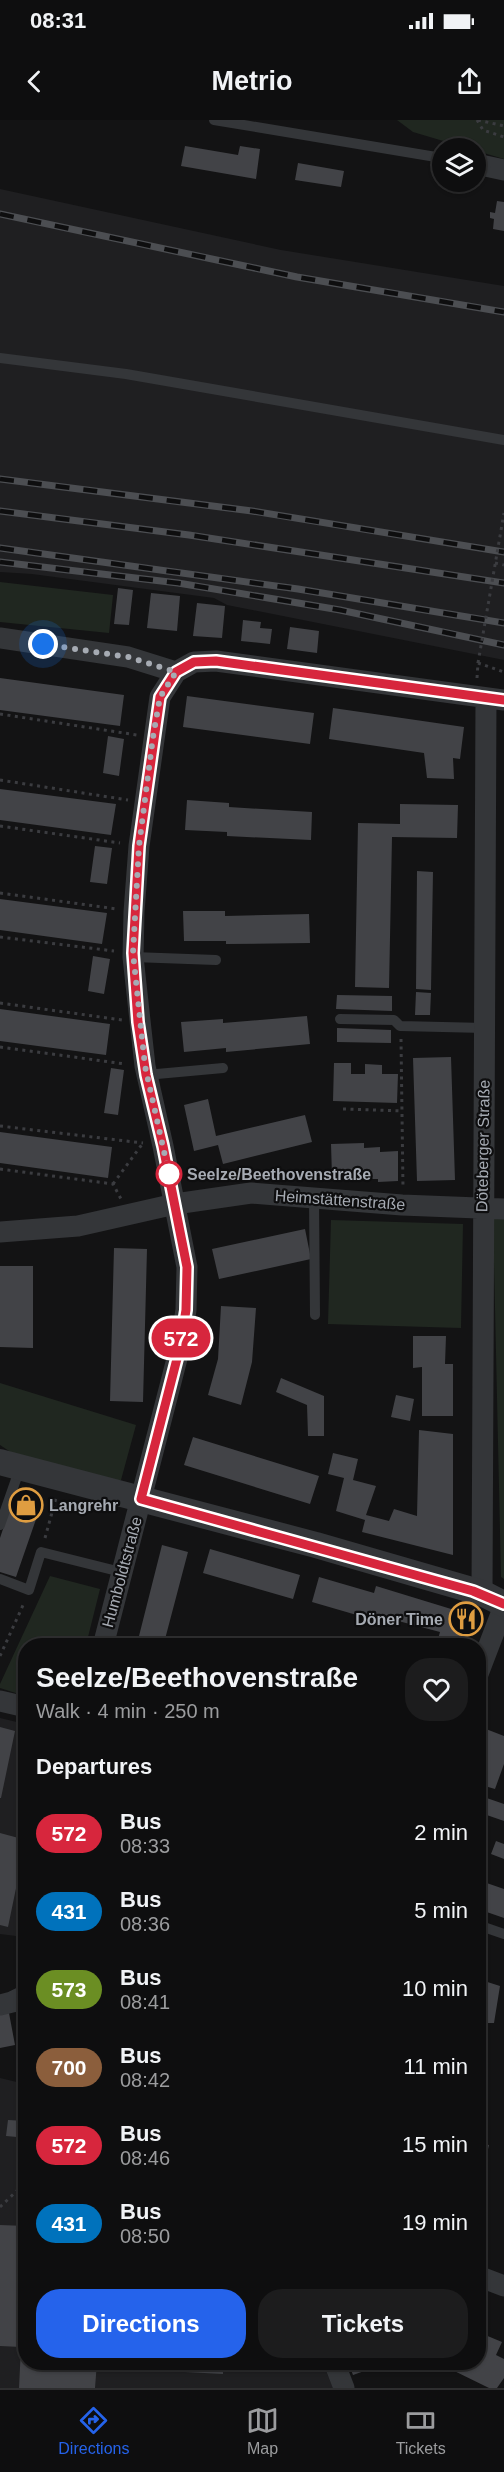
<!DOCTYPE html>
<meta charset="utf-8">
<style>
body{margin:0;font-family:Helvetica,sans-serif;background:#1c1c1d;color:#f1f3f6;height:100vh;display:flex;flex-direction:column;font-size:22px;white-space:nowrap}
*{box-sizing:border-box;margin:0}
p{font-size:20px;color:#9b9c9e}
.icon{flex:none;width:33px;height:33px;fill:none;stroke:currentColor;stroke-width:2;stroke-linecap:round;stroke-linejoin:round}
.map{position:relative;flex:1;overflow:hidden}
.sheet{position:absolute;left:18px;top:1518px;width:468px;height:732px;display:flex;flex-direction:column;background:#0e0e0f;border-radius:24px;box-shadow:0 2px 4px #0004,0 0 0 2px #2e2e2f}
.sheet>*{flex:none}
.badge{padding:0 12px;border-radius:20px;font-size:21px;line-height:39px}
.tools{position:absolute;left:432px;top:18px;display:grid;gap:12px}
.tools a{display:grid;place-items:center;width:54px;height:54px;border-radius:50%;background:#0e0e0f;box-shadow:0 2px 4px #0004,0 0 0 2px #2e2e2f;font-size:30px}
.you{position:absolute;width:30px;height:30px;margin:-15px;border:4px solid #fff;border-radius:50%;background:#1a73e8;box-shadow:0 0 0 9px #1a73e833}
.map>.badge{position:absolute;translate:-50% -50%;box-shadow:0 0 0 3px #fff}
h2{padding:0 18px;font-size:22px;line-height:54px}
.round{display:grid;place-items:center;flex:none;width:63px;height:63px;border-radius:24px;background:#1c1c1d}
.headline{display:flex;align-items:center;justify-content:space-between;height:102px;padding:0 18px}
h1{font-size:28px;font-weight:700;line-height:45px}
.action{display:flex;gap:12px;margin-top:auto;padding:12px 18px}
.action a{flex:1;height:69px;border-radius:24px;background:#2563eb;color:#fff;font-size:24px;font-weight:700;line-height:69px;text-align:center}
.action a+a{background:#1c1c1d;color:#f1f3f6}
ul{padding:0;list-style:none}
li{display:flex;align-items:center;gap:18px;height:78px;padding:0 18px}
li div{flex:1}
li b{display:block;font-size:22px}
li em{font-style:normal}
li .badge{min-width:66px;font-weight:700;text-align:center}
.status{display:flex;justify-content:space-between;align-items:center;height:42px;padding:0 30px;background:#0e0e0f;direction:ltr}
.status svg{height:16px;fill:currentColor}
header{display:flex;justify-content:space-between;align-items:center;height:78px;padding:0 18px;background:#0e0e0f;font-size:27px;font-weight:700}
.tab-bar{display:flex;justify-content:space-around;align-items:center;height:84px;border-top:2px solid #2e2e2f;background:#0e0e0f;font-size:16px;color:#9b9c9e}
.tab-bar a{display:grid;justify-items:center;gap:3px}
.tab-bar .on{color:#2563eb}
.map>svg:first-child{display:block}
</style>
<div class="status"><b>08:31</b><svg viewBox="0 0 49 12"><path d="M0 12V9h3v3zM5 12V6h3v6zM10 12V3h3v9zM15 12V0h3v12zM26 1h20v11H26zM47 4h2v5h-2z"/></svg></div>
<header><svg class="icon" aria-label="back" viewBox="0 0 24 24"><path d="M15 5l-7 7 7 7"/></svg>Metrio<svg class="icon" aria-label="share" viewBox="0 0 24 24"><path d="M12 15V3M7 8l5-5 5 5M5 13v7h14v-7"/></svg></header>
<div class="map">
<svg width="504" height="2268" viewBox="0 0 504 2268">
<rect width="100%" height="100%" fill="#131314"/>
<path fill="#1f1f21" d="M0,69l281,61 223,36v374l-277,-55 -13,-7 -182,-24 -32,-2z
M0,1598l25,6 1,204 -2,9 -24,-3z
M0,1958l25,6 1,278 297,1 10,25h-333z"/>
<path fill="#202720" d="M397,0h107v39l-91,-27z
M0,462l113,13 -4,38 -109,-11z
M493,1097l11,1v361l-3,-2z
M331,1100l132,4 -2,104 -133,-4z
M0,1263l136,42 -15,55h-17l-92,-27 -12,-8z
M50,1456l50,13 -14,56 -60,1 -1,50 -25,-8v-4z"/>
<path fill="#424347" d="M185,26l53,9 2,-9 20,3 -4,30 -75,-13z
M298,43l46,8 -3,16 -46,-7z
M497,81l7,1v29l-11,-2 1,-10 -4,-1v-6l5,1z
M118,468l15,2 -4,35 -15,-1z
M151,473l29,3 -3,35 -30,-3z
M197,483l28,3 -3,32 -29,-2z
M243,500l18,2 -1,6 12,1 -2,15 -29,-3z
M290,507l29,4 -2,22 -30,-4z
M0,558l124,17 -4,31 -120,-16z
M187,576l127,17 -4,31 -127,-17z
M333,588l131,19 -4,32 -7,-1 1,21 -27,-1 -3,-25 -95,-14z
M108,616l16,3 -5,37 -16,-3z
M0,669l116,15 -5,31 -111,-15z
M187,680l42,3v4l83,5 -1,28 -84,-4v-4l-42,-2z
M400,684l58,1 -1,33 -65,-1 -3,151 -34,-1 3,-164 42,1z
M95,726l17,2 -5,36 -17,-2z
M417,751l16,1 -2,118 -15,-1z
M0,779l107,14 -5,31 -102,-14z
M183,791h42v5l84,-2 1,29 -84,1v-3h-42z
M93,836l17,3 -6,35 -16,-3z
M416,872l15,1 -1,22h-15z
M337,875l55,1v15l-56,-2z
M0,889l110,15 -4,31 -106,-14z
M307,896l3,28 -84,8v-4l-42,4 -3,-30 42,-3v4z
M337,908l54,2v13l-54,-1z
M451,937l4,123 -38,1 -4,-123z
M334,943h17v11h14v-10l17,1v9h16l-1,29 -64,-2z
M111,948l13,2 -6,45 -14,-2z
M208,979l8,37 89,-21 7,27 -89,22 -5,-19 -24,6 -10,-46z
M0,1012l112,15 -4,31 -108,-15z
M364,1023v5l16,-1v5l18,-1v30l-20,1v-3h-14l-1,-3h-31l-1,-32z
M305,1109l6,30 -92,20 -7,-30z
M114,1128l33,1 -4,153 -33,-1z
M0,1146h33v82l-33,-1z
M221,1186l35,2 -4,54 -11,43 -33,-10 10,-36z
M413,1216h33l-1,28h8v52h-31v-49l-9,1z
M281,1258l43,18v40h-16l-1,-31 -31,-13z
M396,1275l18,4 -4,22 -19,-4z
M419,1310l34,4v121l-91,-23 3,-12 -29,-9 8,-33 -16,-4 5,-21 25,6 -5,21 23,6 -10,29 23,6 5,-12 23,7z
M193,1317l126,39 -9,28 -126,-39z
M15,1373l27,9 -26,75 -16,-5v-34z
M162,1425l26,7 -24,91 -25,-7z
M210,1429l90,26 -7,24 -90,-26z
M319,1457l55,16 2,-7 98,30 -9,30h-29l4,-14 -72,-19 -1,5 -55,-16z
M0,1607l15,4 -14,67h-1z
M486,1609l18,7v28l-9,25 -17,-5v-32z
M478,1675l26,9v17l-26,-9z
M0,1713l26,7 -18,87 -8,-2z
M496,1721l8,3v15l-13,-5z
M478,1760l26,9v29l-26,-9z
M478,1859l22,7 -6,37h-16z
M9,1893l6,32 -15,3v-34z
M8,2000l18,1v41h-10l1,-25 -11,-1z
M478,2023l11,2 -10,42h-1z
M0,2105l26,1v136h71l-2,26h-76l2,-41 -21,-1z
M478,2212l24,10 -6,13 8,4v19l-7,10h-8l-53,-26h42z
M128,2242h95v12l-96,-5z
M348,2242h36v2l-31,11z"/>
<g fill="none" stroke-linecap="round" stroke-linejoin="round">
<path stroke="#3b3c40" stroke-width="3" stroke-dasharray="3 4.5" stroke-linecap="butt" d="M477,0l6,10 21,7
M478,0l26,6
M495,443l9,2
M477,558l1,-15 26,9
M0,594l137,21
M0,660l128,20
M0,706l120,17
M0,773l117,16
M0,817l114,14
M0,883l122,17
M401,919l2,149
M0,927l125,17
M343,989l60,2
M0,1006l143,17
M0,1049l113,15 8,15
M113,1064l30,-41
M45,1418l11,-40
M0,1536l24,-53
M0,2087l26,-25"/>
<path stroke="#343639" stroke-width="10" d="M214,0l228,38
M0,238l126,16 378,66
M133,837l83,3
M340,899l54,1 6,6 85,2
M146,955l77,-7
M314,1078l1,117
M0,1405l20,-57
M0,1459l29,11 12,-38 80,20
M478,1805l26,9"/>
<path stroke="#343639" stroke-width="21" d="M476,44l28,6
M0,518l128,19 48,15
M0,1112l78,-6 97,-22 76,-11 151,12 102,4
M482,1473l4,-894
M103,1526l77,-299 6,-37 1,-43 -24,-121 -18,-80 -12,-109 1,-45 5,-66 21,-149 16,-25 18,-10 22,-1 288,39
M478,1554l26,-68
M0,1581l26,6
M0,1885l12,-3 14,-7
M478,2156l26,10
M334,2242l10,26"/>
<path stroke="#343639" stroke-width="26" d="M0,1342l316,83 166,48 22,11"/>
<g stroke="#4c4e52" stroke-width="7">
<path id="rail" d="M0,94l297,63 207,35
M0,359l252,32 252,41
M0,391l189,24 315,48
M0,428l298,41 206,34
M0,442l178,21 162,27 164,35"/>
</g>
<use href="#rail" stroke="#0e0e0f" stroke-width="4.5" stroke-dasharray="14" stroke-linecap="butt"/>
<path stroke="#3b3c40" stroke-width="3" stroke-dasharray="3 4.5" stroke-linecap="butt" d="M478,543l26,-150"/>
</g>
<g fill="none" stroke-linecap="round" stroke-linejoin="round">
<g stroke="#fff" stroke-width="14">
<path id="line" d="M504,580l-288,-39 -22,1 -18,10 -16,25 -21,149 -6,107 5,69 8,53 17,71 24,121 -1,43 -6,37 -39,152 332,92 31,13"/>
</g>
<use href="#line" stroke="#d7263d" stroke-width="9"/>
<path stroke="#a6abb3" stroke-width="6" stroke-dasharray="0 10.8" d="M43,524l85,13 48,15 -16,25 -7,40 -14,109 -6,107 12,113 24,108"/>
</g>
<defs>
<g id="shop-ring" transform="scale(1.725)"><circle r="9.5" fill="#0e0e0f" stroke="#df9d41" stroke-width="1.5"/><path d="M-5-2.5h2.3a2.7 3.5 0 0 1 5.4 0H5L5.5 6h-11ZM-1.5-2.5h3a1.5 2.3 0 0 0-3 0Z" fill="#df9d41"/></g>
<g id="restaurant-ring" transform="scale(1.725)"><circle r="9.5" fill="#0e0e0f" stroke="#df9d41" stroke-width="1.5"/><path d="M-5-6h1v4h1v-4h1v4h1v-4h1v5L-1.5 .5V6h-2V.5L-5-1ZM5-6V6H3V1.5H1.5Q1.5-4 5-6Z" fill="#df9d41"/></g>
</defs>
<g fill-rule="evenodd">
<use href="#shop-ring" x="26" y="1385"/>
<use href="#restaurant-ring" x="466" y="1499"/>
</g>
<circle fill="#fff" stroke="#d7263d" stroke-width="3" cx="169" cy="1054" r="12"/>
<g text-anchor="middle" dominant-baseline="central" stroke-width="4.5" stroke-linejoin="round" paint-order="stroke">
<g font-size="16" fill="#a6abb3" stroke="#0e0e0f">
<text transform="translate(483 1026) rotate(-89)">Döteberger Straße</text>
<text transform="translate(340 1080) rotate(4)">Heimstättenstraße</text>
<text transform="translate(122 1452) rotate(-75)">Humboldtstraße</text>
</g>
<g font-size="16" font-weight="bold" fill="#a6abb3" stroke="#0e0e0f" text-anchor="start">
<text x="187" y="1054">Seelze/Beethovenstraße</text>
</g>
<g font-size="16" font-weight="bold" fill="#a6abb3" stroke="#0e0e0f" text-anchor="start">
<text x="49" y="1385">Langrehr</text>
<text x="443" y="1499" text-anchor="end">Döner Time</text>
</g>
</g>
</svg>
<div class="tools">
<a><svg class="icon" aria-label="layers" viewBox="0 0 24 24"><path d="M12 4l9 5-9 5-9-5zM3 14l9 5 9-5"/></svg></a>
</div>
<div class="you" style="left:43px;top:524px"></div>
<b class="badge" style="left:181px;top:1218px;background:#d7263d;color:#fff">572</b>
<section class="sheet">
<div class="headline"><div><h1>Seelze/Beethovenstraße</h1><p>Walk · 4 min · 250 m</p></div><a class="round"><svg class="icon" aria-label="heart" viewBox="0 0 24 24"><path d="M12 20l-8-8c-3-5 5-10 8-4 3-6 11-1 8 4z"/></svg></a></div>
<h2>Departures</h2>
<ul>
<li><span class="badge" style="background:#d7263d;color:#fff">572</span><div><b>Bus</b><p>08:33</p></div><em>2 min</em></li>
<li><span class="badge" style="background:#0072bc;color:#fff">431</span><div><b>Bus</b><p>08:36</p></div><em>5 min</em></li>
<li><span class="badge" style="background:#6b8e23;color:#fff">573</span><div><b>Bus</b><p>08:41</p></div><em>10 min</em></li>
<li><span class="badge" style="background:#8b5e3c;color:#fff">700</span><div><b>Bus</b><p>08:42</p></div><em>11 min</em></li>
<li><span class="badge" style="background:#d7263d;color:#fff">572</span><div><b>Bus</b><p>08:46</p></div><em>15 min</em></li>
<li><span class="badge" style="background:#0072bc;color:#fff">431</span><div><b>Bus</b><p>08:50</p></div><em>19 min</em></li>
</ul>
<div class="action"><a>Directions</a><a>Tickets</a></div>
</section>
</div>
<nav class="tab-bar">
<a class="on"><svg class="icon" aria-label="directions" viewBox="0 0 24 24"><path d="M12 3l9 9-9 9-9-9zM9 14v-3h6M13 9l2 2-2 2"/></svg>Directions</a>
<a><svg class="icon" aria-label="map" viewBox="0 0 24 24"><path d="M3 6l6-2 6 2 6-2v14l-6 2-6-2-6 2zM9 4v14M15 6v14"/></svg>Map</a>
<a><svg class="icon" aria-label="tickets" viewBox="0 0 24 24"><path d="M3 7h18v10H3zM15 7v10"/></svg>Tickets</a>
</nav>
